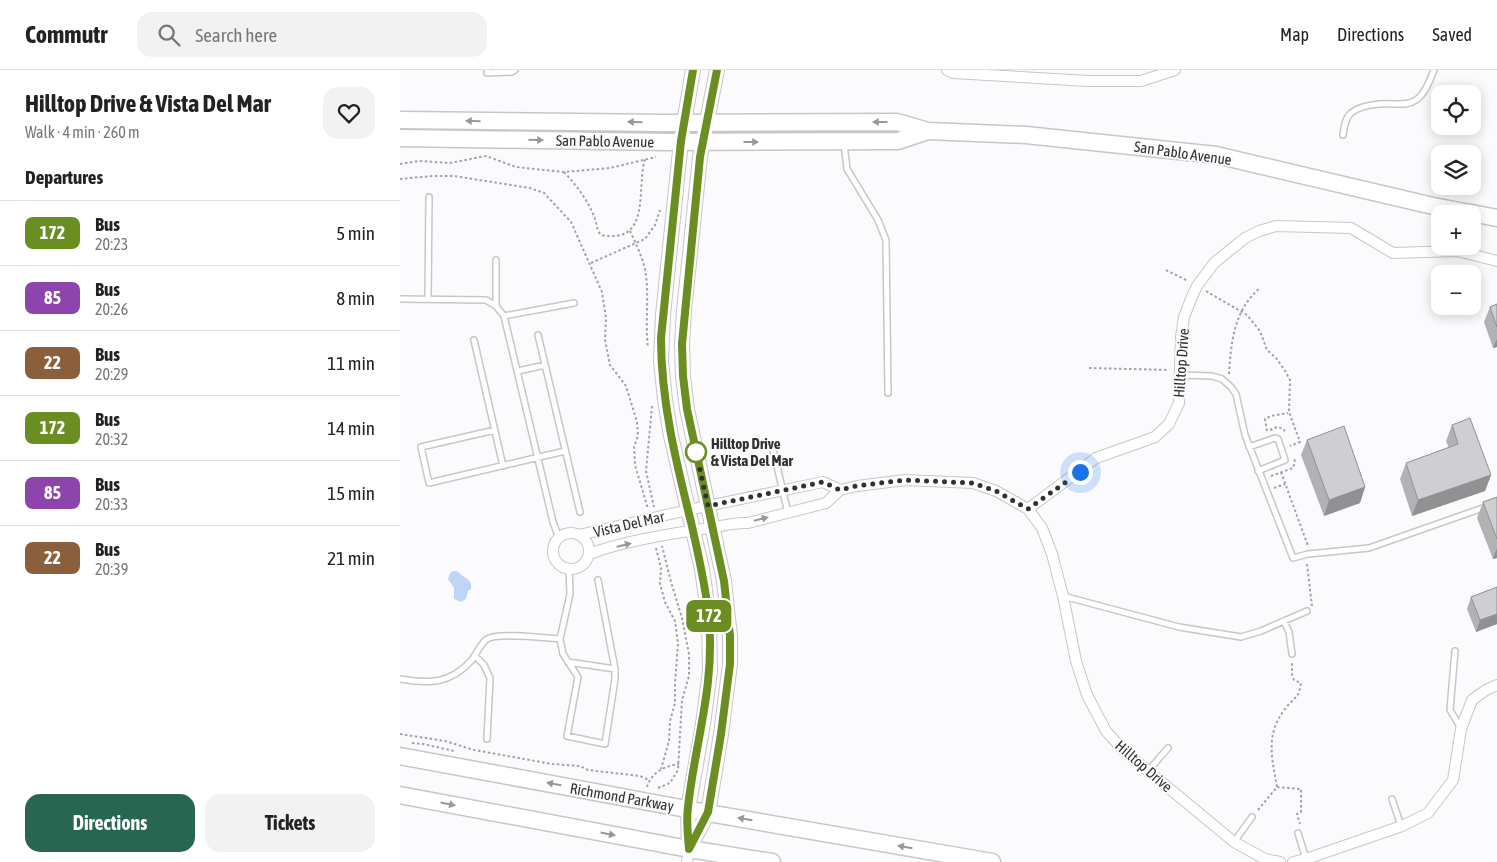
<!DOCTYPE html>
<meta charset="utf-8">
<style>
body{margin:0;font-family:"Asap Condensed",sans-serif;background:#f2f2f2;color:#222;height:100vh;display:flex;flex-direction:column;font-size:19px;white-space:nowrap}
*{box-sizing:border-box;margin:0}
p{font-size:16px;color:#767676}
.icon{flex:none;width:28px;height:28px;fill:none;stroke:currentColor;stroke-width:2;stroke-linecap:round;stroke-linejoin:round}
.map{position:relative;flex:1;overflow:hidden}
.side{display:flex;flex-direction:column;background:#fff;width:400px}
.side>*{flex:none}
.badge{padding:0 10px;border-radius:8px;font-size:18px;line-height:32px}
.buttons{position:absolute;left:1031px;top:15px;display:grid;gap:10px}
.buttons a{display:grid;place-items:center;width:50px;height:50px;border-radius:10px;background:#fff;box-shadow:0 2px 12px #0003;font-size:25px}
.you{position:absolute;width:25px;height:25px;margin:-12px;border:4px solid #fff;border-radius:50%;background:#1a73e8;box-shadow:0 0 0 8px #1a73e833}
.map>.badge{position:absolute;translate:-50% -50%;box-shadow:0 0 0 2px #fff}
h2{padding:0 25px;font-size:19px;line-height:45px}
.round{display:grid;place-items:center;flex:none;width:52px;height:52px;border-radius:15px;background:#f2f2f2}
.headline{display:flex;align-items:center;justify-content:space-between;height:85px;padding:0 25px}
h1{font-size:24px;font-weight:700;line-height:38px}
.button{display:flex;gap:10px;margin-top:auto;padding:10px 25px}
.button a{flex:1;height:58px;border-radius:15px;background:#286652;color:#fff;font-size:20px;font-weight:700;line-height:58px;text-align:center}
.button a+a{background:#f2f2f2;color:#222}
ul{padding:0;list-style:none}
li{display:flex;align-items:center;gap:15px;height:65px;padding:0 25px;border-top:1px solid #e0e0e0}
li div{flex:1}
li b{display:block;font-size:19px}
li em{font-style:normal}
li .badge{min-width:55px;font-weight:700;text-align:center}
header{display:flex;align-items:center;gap:30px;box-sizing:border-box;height:70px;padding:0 25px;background:#fff;border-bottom:1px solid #e0e0e0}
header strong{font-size:24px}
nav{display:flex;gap:28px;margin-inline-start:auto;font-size:18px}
.search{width:350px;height:45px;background:#f2f2f2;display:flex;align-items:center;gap:12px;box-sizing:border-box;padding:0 18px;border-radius:15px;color:#767676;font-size:19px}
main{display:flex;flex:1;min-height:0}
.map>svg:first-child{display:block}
</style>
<header>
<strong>Commutr</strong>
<div class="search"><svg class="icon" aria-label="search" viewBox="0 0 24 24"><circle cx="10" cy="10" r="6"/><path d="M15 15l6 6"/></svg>Search here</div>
<nav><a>Map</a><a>Directions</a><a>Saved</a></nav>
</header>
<main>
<section class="side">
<div class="headline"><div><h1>Hilltop Drive &amp; Vista Del Mar</h1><p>Walk · 4 min · 260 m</p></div><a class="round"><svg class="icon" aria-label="heart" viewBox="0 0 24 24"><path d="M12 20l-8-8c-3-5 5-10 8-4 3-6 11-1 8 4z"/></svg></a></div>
<h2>Departures</h2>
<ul>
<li><span class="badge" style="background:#6b8e23;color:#fff">172</span><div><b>Bus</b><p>20:23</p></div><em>5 min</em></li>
<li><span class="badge" style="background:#8e44ad;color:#fff">85</span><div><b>Bus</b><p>20:26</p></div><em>8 min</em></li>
<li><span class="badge" style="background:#8b5e3c;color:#fff">22</span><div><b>Bus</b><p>20:29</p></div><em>11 min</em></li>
<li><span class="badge" style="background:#6b8e23;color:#fff">172</span><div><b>Bus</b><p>20:32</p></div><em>14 min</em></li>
<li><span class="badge" style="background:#8e44ad;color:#fff">85</span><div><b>Bus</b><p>20:33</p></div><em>15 min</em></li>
<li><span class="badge" style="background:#8b5e3c;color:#fff">22</span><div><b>Bus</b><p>20:39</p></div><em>21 min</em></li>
</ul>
<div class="button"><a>Directions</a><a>Tickets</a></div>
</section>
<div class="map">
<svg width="1097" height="792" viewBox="0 0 1097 792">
<rect width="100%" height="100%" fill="#fbfbfe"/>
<path fill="#bfd5f8" d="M53,501c6,0 6,2 10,5 6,4 9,5 8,13l-3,2 -2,8 -5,3 -7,-3v-11l-6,-9 2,-6z"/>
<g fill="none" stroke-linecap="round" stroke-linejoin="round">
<g stroke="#c7c7ca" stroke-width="8">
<path id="service" d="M87,0v3l25,-1 3,-2
M943,65c1,-7 2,-17 8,-22 9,-8 30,-10 42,-9 7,0 16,1 23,-4 9,-6 14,-20 18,-30
M444,74l3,25 31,51 8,20 2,153
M0,229l86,1 10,6 8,10 49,206 6,16
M28,229l1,-102
M96,236v-46
M104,246l70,-13
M138,265l42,177
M74,270l29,126
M118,301l27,-6
M781,305l31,1 10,3 9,8 5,7 9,41 48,123 15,-4 61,-6 128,-45
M95,360l-74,17 8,36 136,-32
M372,375l16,68
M849,377l26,-9 3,1 7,21 -27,11
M169,499l1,25 -10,45 3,15 15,23 -11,59 38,8 10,-65v-10l-17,-89
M663,526l116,31 62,10 20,-6 46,-20
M884,551l5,11 3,22
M1055,581l-5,59 11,18
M75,586l9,9 6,13 -3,61
M168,592l47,7
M0,609c29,5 50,5 71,-18 5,-6 9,-17 16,-22 10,-7 58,-1 73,0
M748,701l20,-23
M992,729l9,27
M898,763l8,26
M834,772l18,-25"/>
</g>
<g stroke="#c7c7ca" stroke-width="12">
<path id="minor" d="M547,0l6,3 135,8h53l34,-11
M440,420l17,-4 48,-6 68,3 23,8 32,18 14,19 10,26 11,42 13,65 11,34 19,36 18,20 110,91 31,17 15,3
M628,439l68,-51 59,-21 14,-13 10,-21 2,-66 3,-20 7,-18 6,-13 17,-23 31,-25 14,-7 17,-5 75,2 42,25 64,-2 40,10
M153 481a18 18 0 1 1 36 0a18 18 0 1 1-36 0Z
M179,465l109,-25 135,-28 17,8
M189,484c38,-14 81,-20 121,-26 13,-2 24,-6 38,-5l78,-20 14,-13
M287,792l2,-13
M893,792l13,-3 96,-33 26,-13 25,-33 8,-51 11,-29 14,-10 11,-5"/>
</g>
<g stroke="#c7c7ca" stroke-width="16">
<path id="secondary" d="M289,778l-1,-39 15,-85 7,-53 -1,-52 -7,-50 -31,-133 -6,-36 -4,-39 2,-46 18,-174 12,-71
M289,779l19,-36 13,-79 9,-70v-28l-6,-55 -37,-172 -4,-33 -1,-32 2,-33 16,-154 17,-87"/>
</g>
<g stroke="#c7c7ca" stroke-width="19">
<path id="primary" d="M0,50l266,3 231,-1 31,9 98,4 190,20 217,51 64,12
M0,68l267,4 231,-1 30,-10"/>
</g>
<g stroke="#c7c7ca" stroke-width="19">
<path id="trunk" d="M0,686l308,57 284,49
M0,725l289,54 83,13"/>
</g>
<path stroke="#a2a2a4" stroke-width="2" stroke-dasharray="2.5 2.5" stroke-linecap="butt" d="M0,94l19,-3 31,2 36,-7 30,11 48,5 46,-4 46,-11
M164,102c12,13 23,27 30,44 3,7 2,13 7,19 51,10 35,-47 44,-76
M0,109l32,-3h22l76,12 14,5 27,29 31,70 4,26 -1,22 5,25 16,21 11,36 1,14 -4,11 1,18 13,44
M230,161c6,13 14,29 16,44 3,24 -1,49 2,73
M191,193l54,-24 10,-14 5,-15
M766,200l22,11
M806,221l41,24 13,16 7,19 9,8 8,11 6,11 -1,32 11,30 -10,4
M689,298l80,2
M829,304c2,-32 5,-64 31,-86
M252,336l-6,65 8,36
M870,360l7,-3 7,2 1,5
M867,361l-2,-12 6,-3 17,-3
M881,402l27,74
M871,406l22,-8 2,-6 -1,-5
M874,418l11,-4
M256,478l5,20 -1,16 5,18 10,19 3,22 -3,41v19l-5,18 -1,20 -8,28
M907,494l5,42
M0,664l45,7 29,9 78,14 28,2 8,4 52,6 9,4
M12,673l11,1 31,7
M247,717c4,-14 17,-21 32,-23
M877,717c-5,-29 -12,-52 8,-78 9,-12 14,-10 16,-26l-7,-3 -2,-5v-14
M258,718l12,-5 8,-13 4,-70 7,-24v-22l-7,-36 -11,-36 -9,-36
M858,740l19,-23 24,2v23l-4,2 3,10"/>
<use href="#service" stroke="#fff" stroke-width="5"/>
<use href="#minor" stroke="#fff" stroke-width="10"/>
<use href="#secondary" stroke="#fff" stroke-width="14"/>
<use href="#primary" stroke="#fff" stroke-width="16"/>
<use href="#trunk" stroke="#fff" stroke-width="16"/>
</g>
<path fill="#b2b2b5" d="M1097,234v43l-4,1 -9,-26 6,-15z
M1052,355l39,50 -6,16 -73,25 -12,-37 6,-16 43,-15 -3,-7z
M907,370l58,47 -5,16 -36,13 -23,-61z
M1097,427v61l-4,1 -16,-41 6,-16z
M1097,517v37l-21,8 -9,-23 4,-12z"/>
<path fill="#919193" d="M1097,269v8l-4,1z
M1091,405l-6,16 -73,25 6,-16z
M965,417l-5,16 -36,13 5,-16z
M1097,478v10l-4,1z
M1097,544v10l-21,8 4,-12z"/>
<path fill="#cfcfd2" stroke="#919193" d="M1097,234v23l-7,-20z
M1070,348l21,57 -73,25 -12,-37 52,-19 -6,-19z
M944,356l21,61 -36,13 -22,-60z
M1097,427v42l-14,-37z
M1097,517v27l-17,6 -9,-23z"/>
<defs><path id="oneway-solid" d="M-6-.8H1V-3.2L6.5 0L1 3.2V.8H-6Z" transform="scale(1.25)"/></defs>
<g fill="#989898">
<use href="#oneway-solid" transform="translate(73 51) rotate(-179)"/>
<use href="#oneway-solid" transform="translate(235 52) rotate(-179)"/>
<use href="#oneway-solid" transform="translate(480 52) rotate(180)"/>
<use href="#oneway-solid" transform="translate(136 70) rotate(1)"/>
<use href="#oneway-solid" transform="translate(351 72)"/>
<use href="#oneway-solid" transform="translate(361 449) rotate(-14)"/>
<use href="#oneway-solid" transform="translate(224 475) rotate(-13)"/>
<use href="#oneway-solid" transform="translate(154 714) rotate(-170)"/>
<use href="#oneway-solid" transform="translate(48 734) rotate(11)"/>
<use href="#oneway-solid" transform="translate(345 749) rotate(-170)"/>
<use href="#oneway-solid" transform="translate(208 764) rotate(11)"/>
<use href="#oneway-solid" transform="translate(505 777) rotate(-170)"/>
</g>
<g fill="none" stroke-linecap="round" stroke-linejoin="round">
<g stroke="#fff" stroke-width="11">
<path id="line" d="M293,0l-12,71 -20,197c0,63 15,124 30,184 7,32 15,64 18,97 6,68 -14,123 -21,188 -2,14 0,28 1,42l19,-37 13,-78 9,-70v-28l-6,-55 -37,-172 -4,-33 -1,-32 18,-187 17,-87"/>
</g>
<use href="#line" stroke="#6b8e23" stroke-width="8"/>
<path stroke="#313132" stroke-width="5" stroke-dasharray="0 9" d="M296,382l12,54 115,-24 17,8 16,-4 49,-6 68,3 23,8 32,18 52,-37"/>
</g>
<circle fill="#fff" stroke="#6b8e23" stroke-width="2.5" cx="296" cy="382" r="10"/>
<g text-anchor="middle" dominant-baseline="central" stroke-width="4" stroke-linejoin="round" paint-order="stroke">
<g font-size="15" fill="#313132" stroke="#fbfbfe">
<text transform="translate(205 71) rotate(1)">San Pablo Avenue</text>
<text transform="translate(783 83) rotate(8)">San Pablo Avenue</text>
<text transform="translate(781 293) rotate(-86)">Hilltop Drive</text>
<text transform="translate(229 454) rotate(-13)">Vista Del Mar</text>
<text transform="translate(744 696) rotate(41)">Hilltop Drive</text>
<text transform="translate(222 727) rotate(10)">Richmond Parkway</text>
</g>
<g font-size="15" font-weight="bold" fill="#313132" stroke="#fbfbfe" text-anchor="start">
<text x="311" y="373">Hilltop Drive<tspan x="311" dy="17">&amp; Vista Del Mar</tspan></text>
</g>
</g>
</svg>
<div class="buttons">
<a><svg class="icon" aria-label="locate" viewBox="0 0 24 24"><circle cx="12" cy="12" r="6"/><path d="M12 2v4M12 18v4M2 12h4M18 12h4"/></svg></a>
<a><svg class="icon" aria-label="layers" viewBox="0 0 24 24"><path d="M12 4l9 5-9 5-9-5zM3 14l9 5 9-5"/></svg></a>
<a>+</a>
<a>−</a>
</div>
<div class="you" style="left:680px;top:402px"></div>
<b class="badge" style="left:309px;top:546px;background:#6b8e23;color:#fff">172</b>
</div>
</main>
